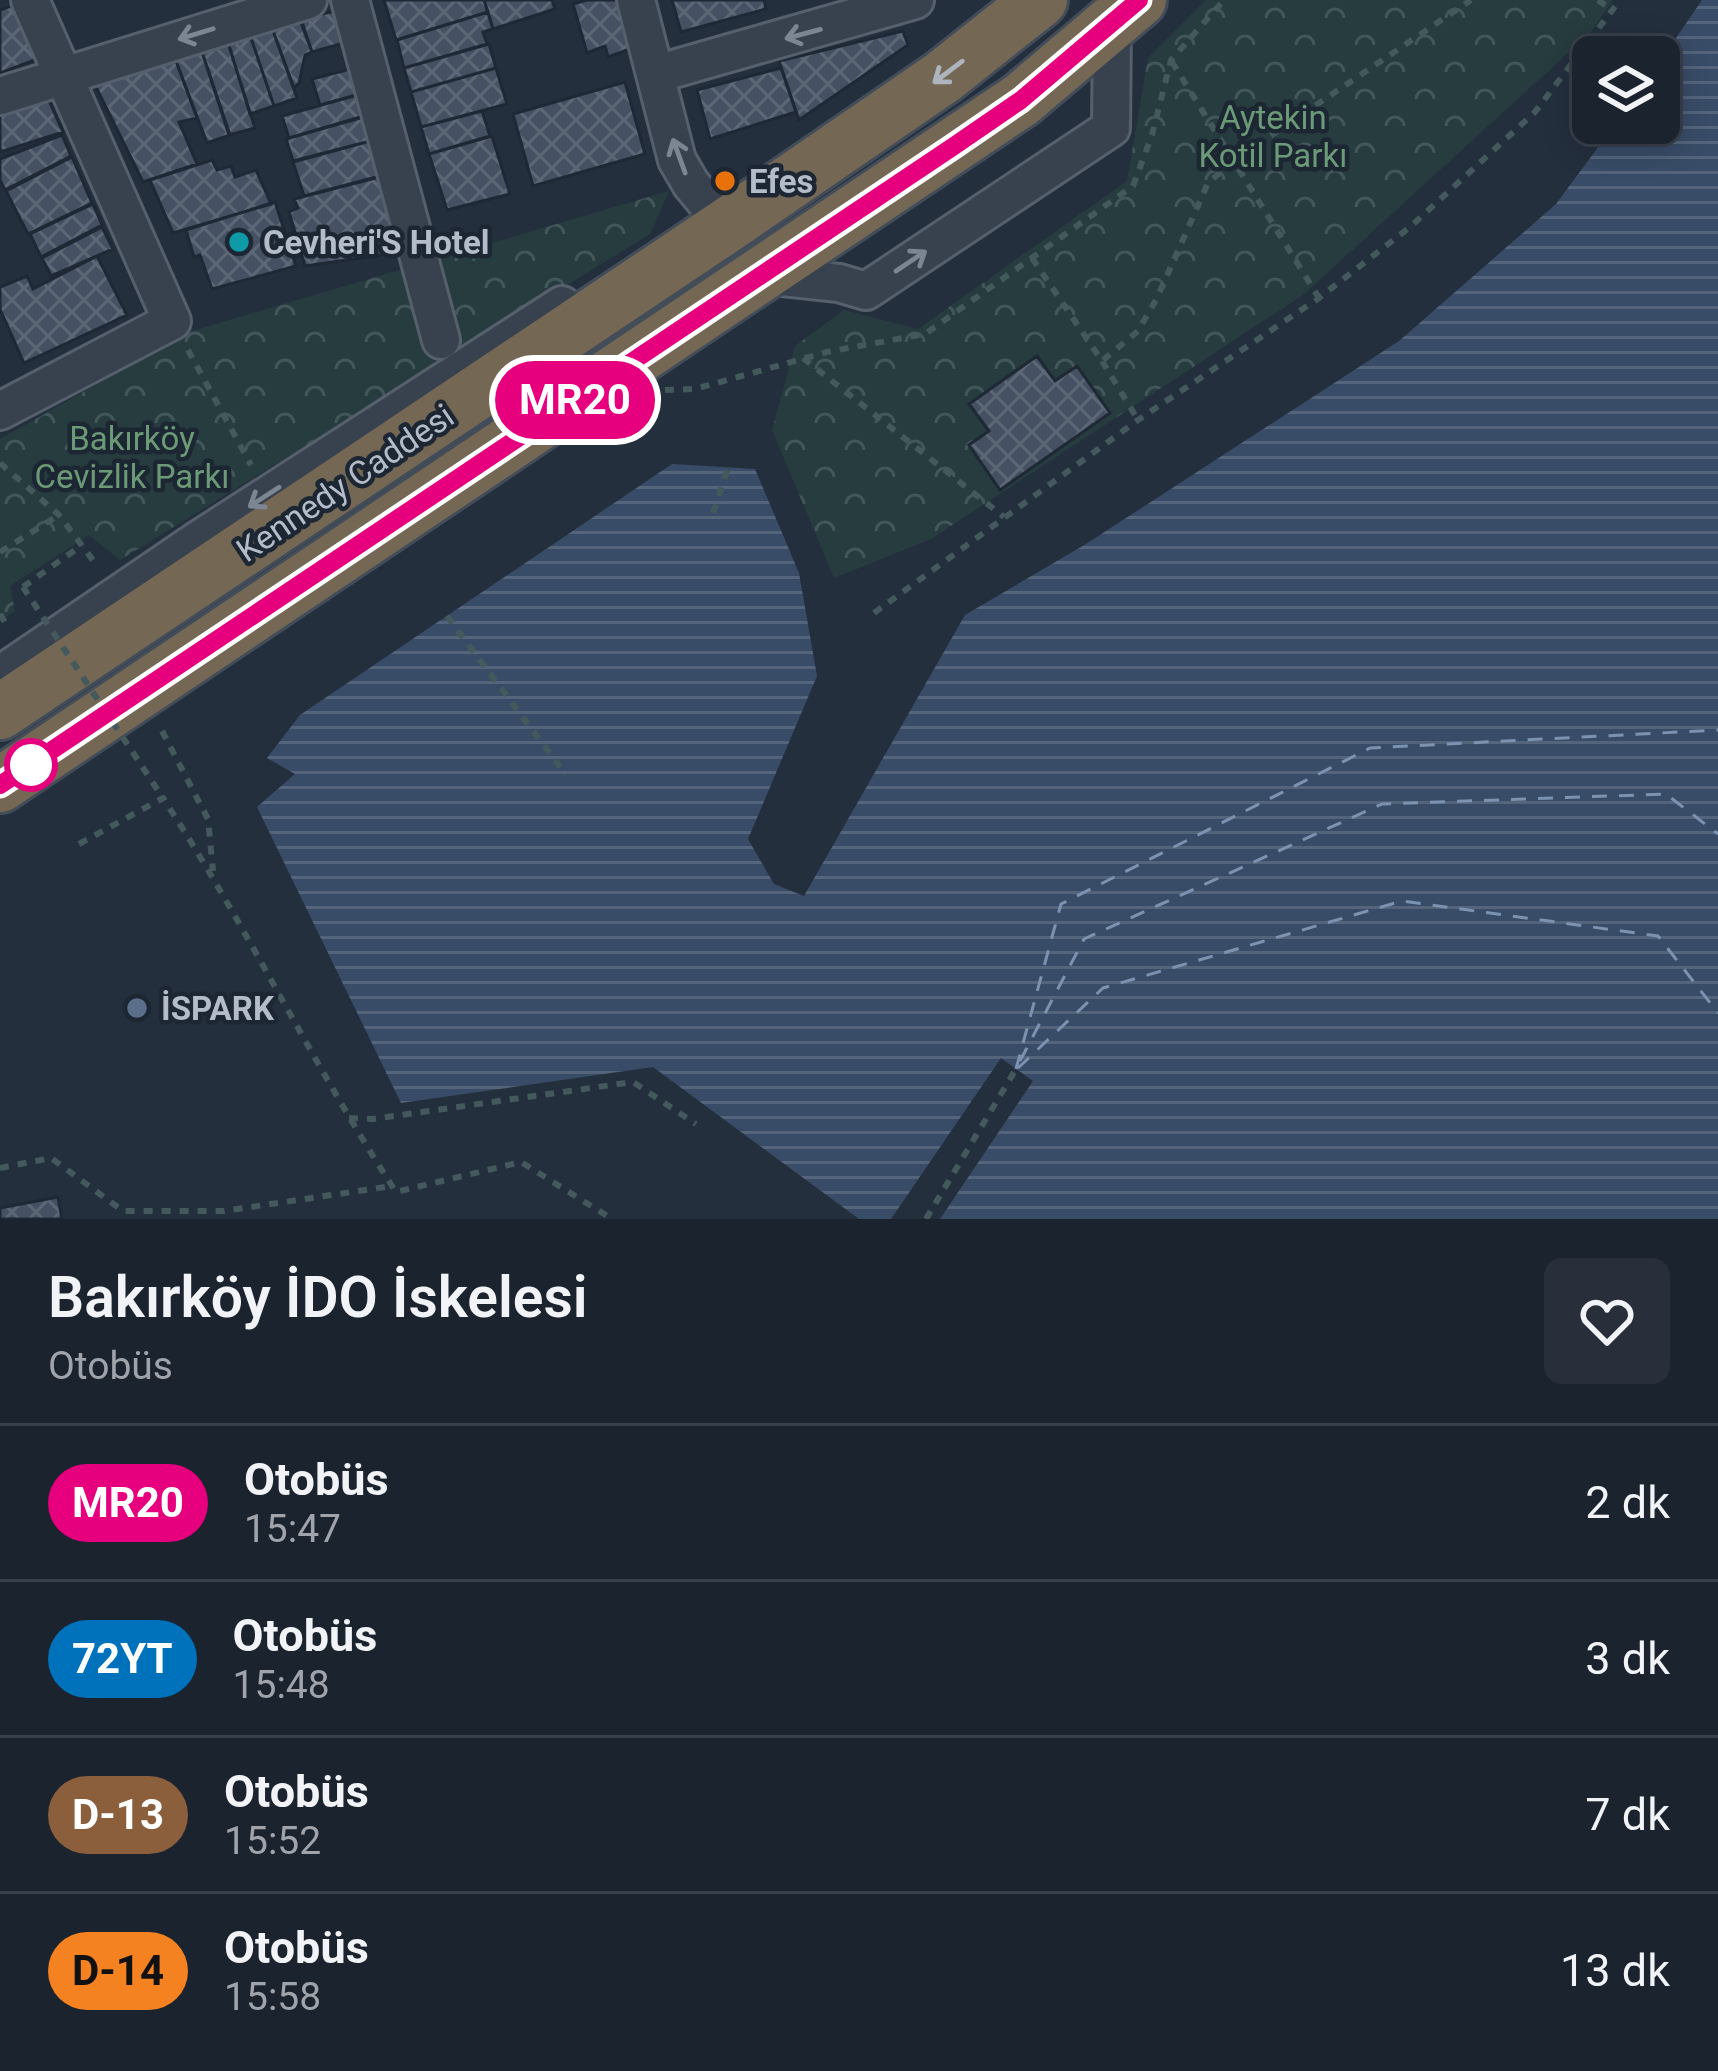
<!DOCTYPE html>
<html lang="tr">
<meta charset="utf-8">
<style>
body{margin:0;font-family:Roboto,sans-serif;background:#282f3a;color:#f1f3f6;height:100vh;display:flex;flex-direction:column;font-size:45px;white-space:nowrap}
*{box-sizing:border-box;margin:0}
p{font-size:39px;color:#a0a4aa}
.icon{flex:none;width:66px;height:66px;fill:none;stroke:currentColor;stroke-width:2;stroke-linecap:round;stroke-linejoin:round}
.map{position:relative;height:1219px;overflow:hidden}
.details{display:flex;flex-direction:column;background:#1b232e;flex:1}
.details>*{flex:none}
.badge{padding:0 24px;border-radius:39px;font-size:42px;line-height:78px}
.controls{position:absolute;left:1572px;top:36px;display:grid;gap:24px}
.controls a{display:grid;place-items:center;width:108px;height:108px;border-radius:18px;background:#1b232e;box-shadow:0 6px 30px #0003,0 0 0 3px #39404a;font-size:60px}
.map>.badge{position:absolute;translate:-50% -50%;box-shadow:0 0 0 6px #fff}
.round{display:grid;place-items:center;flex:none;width:126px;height:126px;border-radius:18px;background:#282f3a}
.head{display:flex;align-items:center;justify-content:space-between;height:204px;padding:0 48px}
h1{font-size:57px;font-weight:600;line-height:90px}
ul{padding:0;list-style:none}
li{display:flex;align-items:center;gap:36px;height:156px;padding:0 48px;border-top:3px solid #39404a}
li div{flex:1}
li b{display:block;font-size:45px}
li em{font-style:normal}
li .badge{min-width:132px;font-weight:700;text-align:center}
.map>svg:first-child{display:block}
</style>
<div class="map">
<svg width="1718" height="1219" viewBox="0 0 1718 1219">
<defs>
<pattern id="forest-crowns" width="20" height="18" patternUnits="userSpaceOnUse" patternTransform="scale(3)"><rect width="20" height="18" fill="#263c3f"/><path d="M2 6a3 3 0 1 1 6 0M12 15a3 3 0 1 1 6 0" fill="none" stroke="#435659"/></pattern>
<pattern id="water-rules" width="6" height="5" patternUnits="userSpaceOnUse" patternTransform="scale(3)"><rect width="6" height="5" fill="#394c67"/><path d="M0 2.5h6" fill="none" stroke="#53647b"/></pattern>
<pattern id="building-cross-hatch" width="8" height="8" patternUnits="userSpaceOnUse" patternTransform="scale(3)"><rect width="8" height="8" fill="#455162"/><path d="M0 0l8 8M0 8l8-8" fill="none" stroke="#5d6877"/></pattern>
</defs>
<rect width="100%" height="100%" fill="#242f3e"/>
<path fill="url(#forest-crowns)" d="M1206,0h407l-22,32 -288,263 -372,244 -97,39 -62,-148 23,-84 49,-36 74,19 209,-148 21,-123z
M669,191l-19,43 -530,326 -31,-25 -79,51 5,25 -15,10v-182l192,-108z"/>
<path fill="url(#water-rules)" d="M1702,0h16v1219h-778l93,-138 -32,-23 -110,161h-32l-206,-152 -252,36 -144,-296 38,-33 -28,-16 33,-43 372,-251 83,5 44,104 18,103 -69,163 26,45 30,12 161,-281 121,-71 313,-203 157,-137 60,-81h43v-60z"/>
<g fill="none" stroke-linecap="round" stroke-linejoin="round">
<path stroke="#7c92b1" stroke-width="3" stroke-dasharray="15 12" stroke-linecap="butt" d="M1020,1061l64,-122 298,-135 284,-10 52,40
M1018,1068l85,-80 299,-87 256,35 60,77
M1016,1069l45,-165 309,-156 348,-18"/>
</g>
<path fill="url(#building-cross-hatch)" stroke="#1f2835" stroke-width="3" d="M384,0h100l4,12 -92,28z
M484,0h68l3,9 -62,20z
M587,0h39l12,46 -30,11 -3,-11 -18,7 -14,-49z
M672,0h92l2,9 -85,23z
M19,3l26,53 -45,17v-63z
M335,11l9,32 -32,9 -11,-33z
M488,12l5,17 -10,3 4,12 -83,24 -7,-28z
M300,20l12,32 -7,3 -6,28 -5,5 -22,-60z
M272,28l25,70 -23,8 -24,-71z
M903,31l5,14 -109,75 -20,-59z
M250,35l24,71 -24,8 -22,-72z
M228,43l27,85 -26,7 -27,-83z
M489,44l7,24 -85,24 -7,-24z
M202,52l28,83 -23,8 -31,-82z
M176,61l21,57 -18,4 18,42 -54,18 -52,-105z
M354,68l6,26 -40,11 -8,-26z
M496,68l11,36 -86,23 -10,-35z
M781,68l15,44 -86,27 -13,-49z
M625,82l20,72 -112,32 -20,-72z
M46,94l17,38 -63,20v-40z
M361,94l6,21 -78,23 -7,-22z
M482,111l8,25 -61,18 -8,-27z
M367,116l7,24 -81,21 -7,-22z
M62,135l9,21 -66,34 -5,-10v-21z
M492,136l18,58 -63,16 -18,-56z
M374,140l10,35 -80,21 -11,-34z
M72,157l20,46 -64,31 -22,-43z
M212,160l5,10 14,-4 4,11 21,-7 15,34 -98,29 -23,-53z
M387,175l22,76 -104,15 -16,-54 9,-4 -4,-9z
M275,202l21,64 -84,23 -12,-34 -6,2 -8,-27z
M93,204l9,21 -61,32 -11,-23z
M102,227l11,22 -62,27 -9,-18z
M97,256l30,59 -103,48 -24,-54v-22l27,-11 6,13z
M1037,356l18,25 22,-15 33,47 -110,77 -31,-45 20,-14 -20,-27z
M58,1197l4,22h-62v-11z"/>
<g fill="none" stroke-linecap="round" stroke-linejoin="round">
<g stroke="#565f6c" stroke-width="42">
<path id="minor" d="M350,0l91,340
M636,0l41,160 14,24 35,42 -18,6
M656,74l259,-74
M0,96l308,-96
M762,275l77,8 27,8 245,-163 1,-103
M0,411l172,-90 -142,-321
M0,675l195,-133 367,-237"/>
</g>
<g stroke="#434c59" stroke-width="60">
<path id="highway" d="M0,712l726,-486 217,-149 97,-77
M0,785l1021,-685 118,-100"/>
</g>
<path stroke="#44595c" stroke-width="6" stroke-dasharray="9 9" stroke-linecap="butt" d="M1598,0l14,10
M1172,62l147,236
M1032,258l70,103 36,-30 19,-33 51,-115 24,-21 239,-162
M188,350l63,115
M803,358l201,159
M1102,361l36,59
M665,390l30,-1 132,-37 98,-18 208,-148 19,-51 19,-75 53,-60
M0,463l59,52 39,52
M713,513l15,-45
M0,552l59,-37
M23,587l59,-42
M874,613l264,-193 181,-122 91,-71 125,-115 85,-112
M0,614l7,12
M447,616l119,159
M162,731l46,88 5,52
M79,844l84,-46c84,128 149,266 233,394l125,-30 91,57
M349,1118l24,1 260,-37 63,42
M0,1168l51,-10 72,53h101l168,-25
M926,1219l90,-150"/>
<use href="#minor" stroke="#38414e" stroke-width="36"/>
<use href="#highway" stroke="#746855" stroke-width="54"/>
<path stroke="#44595c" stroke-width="6" stroke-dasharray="9 9" stroke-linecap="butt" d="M23,587l140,211"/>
</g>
<defs><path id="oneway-shaft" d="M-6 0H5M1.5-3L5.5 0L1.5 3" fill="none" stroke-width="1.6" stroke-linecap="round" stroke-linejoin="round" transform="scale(3)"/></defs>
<g stroke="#7c8592">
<use href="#oneway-shaft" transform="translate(196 34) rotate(163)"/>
<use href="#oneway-shaft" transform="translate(803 34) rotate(165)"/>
<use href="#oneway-shaft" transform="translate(679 156) rotate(-110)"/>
<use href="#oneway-shaft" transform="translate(911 261) rotate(-34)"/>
<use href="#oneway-shaft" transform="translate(264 497) rotate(147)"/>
</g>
<use stroke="#aeb4bd" href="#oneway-shaft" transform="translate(948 72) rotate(143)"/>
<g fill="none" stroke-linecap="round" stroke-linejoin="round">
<g stroke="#fff" stroke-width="27">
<path id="line" d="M0,785l954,-639 67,-46 118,-100"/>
</g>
<use href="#line" stroke="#e6007e" stroke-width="18"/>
</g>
<circle fill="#e8710a" stroke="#1d2633" stroke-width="4.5" cx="725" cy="181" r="12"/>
<circle fill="#0f9aa8" stroke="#1d2633" stroke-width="4.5" cx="239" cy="242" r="12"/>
<circle fill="#fff" stroke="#e6007e" stroke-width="6" cx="31" cy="765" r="24"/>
<circle fill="#5c6f8a" stroke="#1d2633" stroke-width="4.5" cx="137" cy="1008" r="12"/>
<g text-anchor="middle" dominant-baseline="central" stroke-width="9" stroke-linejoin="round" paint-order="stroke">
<g font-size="33" fill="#6b9a76" stroke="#1d2633">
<text x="1273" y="117">Aytekin<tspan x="1273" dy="38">Kotil Parkı</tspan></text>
<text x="132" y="438">Bakırköy<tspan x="132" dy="38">Cevizlik Parkı</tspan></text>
</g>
<g font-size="33" font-weight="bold" fill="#b4bcc9" stroke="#1d2633" text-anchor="start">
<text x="749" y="181">Efes</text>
<text x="263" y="242">Cevheri'S Hotel</text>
<text x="161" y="1008">İSPARK</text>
</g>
<g font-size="33" fill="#b4bcc9" stroke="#1d2633">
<text transform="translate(345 483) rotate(-34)">Kennedy Caddesi</text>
</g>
</g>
</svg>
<div class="controls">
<a><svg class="icon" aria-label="layers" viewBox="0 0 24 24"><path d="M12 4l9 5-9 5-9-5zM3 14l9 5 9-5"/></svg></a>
</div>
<b class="badge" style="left:575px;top:400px;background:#e6007e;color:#fff">MR20</b>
</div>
<section class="details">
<div class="head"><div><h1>Bakırköy İDO İskelesi</h1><p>Otobüs</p></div><a class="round"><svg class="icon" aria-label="heart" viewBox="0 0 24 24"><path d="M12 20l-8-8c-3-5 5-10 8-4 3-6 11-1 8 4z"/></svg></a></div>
<ul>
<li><span class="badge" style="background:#e6007e;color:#fff">MR20</span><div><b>Otobüs</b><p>15:47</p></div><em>2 dk</em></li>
<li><span class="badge" style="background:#0072bc;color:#fff">72YT</span><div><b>Otobüs</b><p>15:48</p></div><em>3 dk</em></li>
<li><span class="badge" style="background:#8b5e3c;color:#fff">D-13</span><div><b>Otobüs</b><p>15:52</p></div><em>7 dk</em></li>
<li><span class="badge" style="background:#f58220;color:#111">D-14</span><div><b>Otobüs</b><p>15:58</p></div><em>13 dk</em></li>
</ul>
</section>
